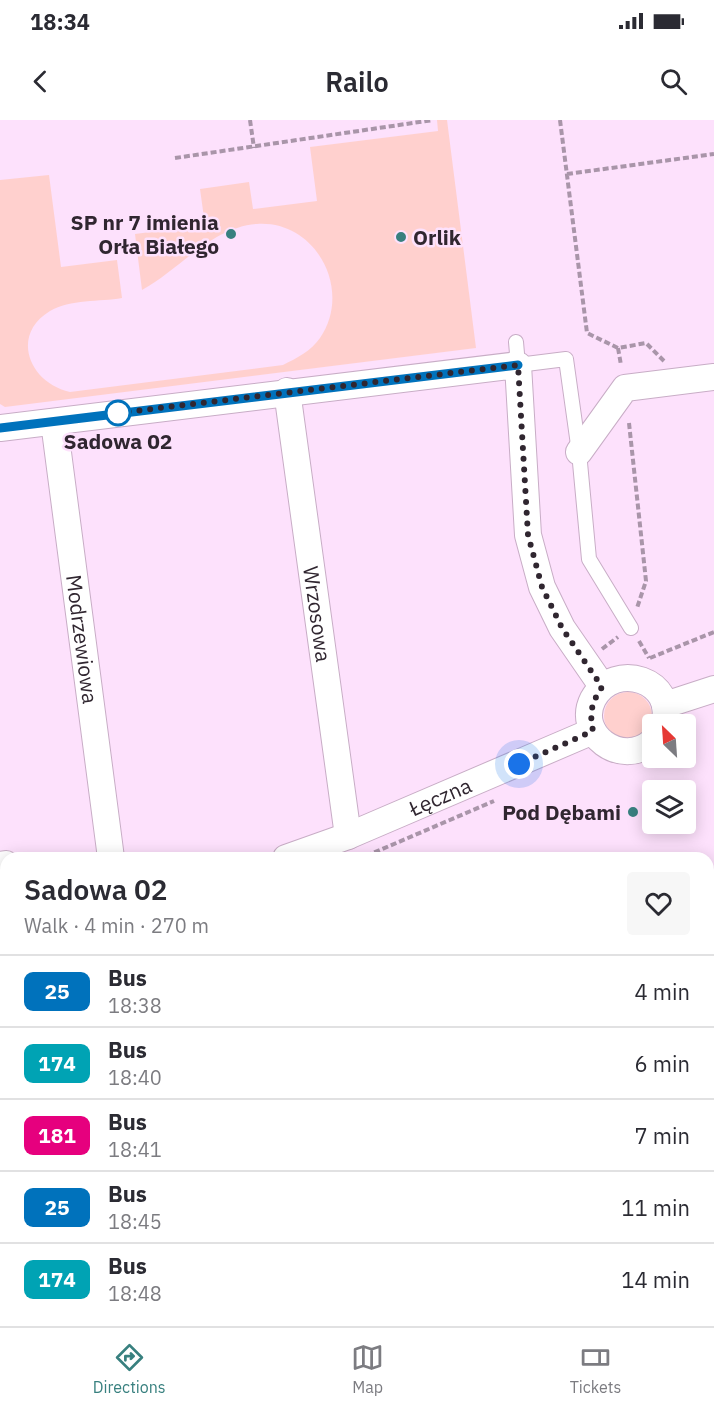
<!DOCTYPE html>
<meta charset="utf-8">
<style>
body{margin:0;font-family:"IBM Plex Sans",sans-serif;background:#f7f7f7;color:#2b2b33;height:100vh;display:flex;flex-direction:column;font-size:22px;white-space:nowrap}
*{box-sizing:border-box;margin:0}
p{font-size:20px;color:#7c7c81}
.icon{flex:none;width:33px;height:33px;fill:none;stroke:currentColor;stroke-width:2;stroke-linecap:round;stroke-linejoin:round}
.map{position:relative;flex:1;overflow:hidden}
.sheet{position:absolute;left:0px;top:732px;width:714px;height:474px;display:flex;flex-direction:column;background:#fff;border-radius:18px 18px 0 0;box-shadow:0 3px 15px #0003}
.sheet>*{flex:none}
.badge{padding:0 12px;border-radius:9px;font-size:21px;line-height:39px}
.needle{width:39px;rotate:335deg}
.buttons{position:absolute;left:642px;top:594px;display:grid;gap:12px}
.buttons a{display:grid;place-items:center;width:54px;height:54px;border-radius:6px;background:#fff;box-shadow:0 3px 15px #0003;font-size:30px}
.you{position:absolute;width:30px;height:30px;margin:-15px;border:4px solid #fff;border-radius:50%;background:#1a73e8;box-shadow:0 0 0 9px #1a73e833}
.map>.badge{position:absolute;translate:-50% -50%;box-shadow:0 0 0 3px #fff}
.round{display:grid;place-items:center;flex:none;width:63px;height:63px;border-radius:6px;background:#f7f7f7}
.overview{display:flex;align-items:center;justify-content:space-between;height:102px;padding:0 24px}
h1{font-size:28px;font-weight:600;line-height:45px}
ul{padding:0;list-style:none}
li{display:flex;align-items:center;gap:18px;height:72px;padding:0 24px;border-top:2px solid #e1e1e2}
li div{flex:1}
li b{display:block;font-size:22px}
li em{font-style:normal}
li .badge{min-width:66px;font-weight:700;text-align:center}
.status{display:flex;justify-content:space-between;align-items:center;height:42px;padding:0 30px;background:#fff;direction:ltr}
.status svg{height:16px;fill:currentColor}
header{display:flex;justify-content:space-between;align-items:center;height:78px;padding:0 24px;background:#fff;font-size:27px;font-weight:600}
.tabs{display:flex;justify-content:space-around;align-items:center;height:84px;border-top:2px solid #e1e1e2;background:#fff;font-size:16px;color:#7c7c81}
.tabs a{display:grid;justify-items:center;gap:3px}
.tabs .current{color:#38807f}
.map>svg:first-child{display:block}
</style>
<div class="status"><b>18:34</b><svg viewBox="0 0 49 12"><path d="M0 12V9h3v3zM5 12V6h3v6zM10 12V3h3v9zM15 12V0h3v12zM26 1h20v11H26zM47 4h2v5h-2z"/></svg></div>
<header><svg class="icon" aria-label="back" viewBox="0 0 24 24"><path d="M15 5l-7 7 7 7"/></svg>Railo<svg class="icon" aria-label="search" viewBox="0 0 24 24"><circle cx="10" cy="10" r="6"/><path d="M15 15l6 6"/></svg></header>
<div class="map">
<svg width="714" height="1206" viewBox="0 0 714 1206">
<rect width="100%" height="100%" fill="#fde1fc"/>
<path fill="#ffd0ce" d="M437,0h10l29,228 -471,59 -5,-3v-224l49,-5 12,92 56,-7 5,38c-22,4 -52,1 -72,13 -40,24 -21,72 20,81l213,-27c14,-7 28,-14 37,-27 33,-48 -4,-118 -63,-114 -45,3 -78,46 -115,66l-7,-56 70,-9 -5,-36 49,-7 4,27 64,-8 -7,-54 128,-16z
M604 596a24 24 0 1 1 48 0a24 24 0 1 1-48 0Z
M708,798l6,1v318l-6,1z
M6,895v305h34l2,6h-42v-310z
M434,1200h159l2,6h-159z"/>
<path fill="#f48c8a" d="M0,789h6v106l-6,1z
M40,1200h88l1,6h-87z
M176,1200h258l1,6h-257z"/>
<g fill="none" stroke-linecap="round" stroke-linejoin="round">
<g stroke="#c8adc6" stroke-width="16">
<path id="lane" d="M516,222l2,23 48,-6 13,93 10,107 42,69"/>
</g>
<g stroke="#c8adc6" stroke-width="28">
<g id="street">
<path id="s1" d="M287,271l61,445"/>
<path id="s2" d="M54,302l57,436"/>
<path d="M0,308l518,-63 10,170 14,52 20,41 40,58"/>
<path d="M579,332l46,-64 89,-11"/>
<path d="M665,585l49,-16"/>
<path d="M652,622c-31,26 -77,-8 -59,-43 22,-40 84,-18 71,25"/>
<path id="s3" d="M286,738l62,-22 245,-105"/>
<path d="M0,745l6,-1"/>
</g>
</g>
<path stroke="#a995a9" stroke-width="4" stroke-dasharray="6 3" stroke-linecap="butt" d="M250,0l4,28
M560,0l27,213 31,15 28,-5 18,18
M175,38l258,-38
M567,54l147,-20
M618,228l3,17
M629,303l17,158 -9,27
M639,521l10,17
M602,529l16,-12
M650,538l64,-26
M366,736l128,-55
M446,1200l1,6"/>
<use href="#lane" stroke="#fff" stroke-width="14"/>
<use href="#street" stroke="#fff" stroke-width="26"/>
</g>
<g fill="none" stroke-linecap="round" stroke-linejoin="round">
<g stroke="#fff" stroke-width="14">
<path id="line" d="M0,308l518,-63"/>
</g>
<use href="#line" stroke="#0072bc" stroke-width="9"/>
<path stroke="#302630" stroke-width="6" stroke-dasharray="0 10.8" d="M118,293l400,-48 10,170 14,52 20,41 40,59c-10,15 -13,25 -9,44l-74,33"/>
</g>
<g fill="#38807f" stroke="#fde1fc" stroke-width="2">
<circle cx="231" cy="114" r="6"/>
<circle cx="401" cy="117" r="6"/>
<circle cx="633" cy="692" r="6"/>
</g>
<circle fill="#fff" stroke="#0072bc" stroke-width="3" cx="118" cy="293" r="12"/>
<g text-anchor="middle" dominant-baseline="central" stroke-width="5" stroke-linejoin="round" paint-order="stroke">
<g font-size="21" font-weight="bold" fill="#302630" stroke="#fde1fc" text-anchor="end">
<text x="219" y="102">SP nr 7 imienia<tspan x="219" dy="24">Orła Białego</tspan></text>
<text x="413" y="117" text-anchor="start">Orlik</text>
<text x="621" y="692">Pod Dębami</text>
</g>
<g font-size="21" font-weight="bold" fill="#302630" stroke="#fde1fc">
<text x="118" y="321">Sadowa 02</text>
</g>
<g font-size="21" fill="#302630" stroke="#fde1fc">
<text stroke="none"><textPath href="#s1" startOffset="225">Wrzosowa</textPath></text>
<text stroke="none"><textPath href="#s2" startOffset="219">Modrzewiowa</textPath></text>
<text stroke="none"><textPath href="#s3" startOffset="166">Łęczna</textPath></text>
</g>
</g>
</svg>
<div class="buttons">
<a><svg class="needle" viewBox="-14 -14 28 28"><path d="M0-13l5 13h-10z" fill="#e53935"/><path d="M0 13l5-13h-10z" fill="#7c7c81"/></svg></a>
<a><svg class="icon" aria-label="layers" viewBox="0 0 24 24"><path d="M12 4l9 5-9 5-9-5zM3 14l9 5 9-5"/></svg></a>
</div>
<div class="you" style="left:519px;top:644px"></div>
<section class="sheet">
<div class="overview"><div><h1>Sadowa 02</h1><p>Walk · 4 min · 270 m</p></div><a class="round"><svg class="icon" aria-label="heart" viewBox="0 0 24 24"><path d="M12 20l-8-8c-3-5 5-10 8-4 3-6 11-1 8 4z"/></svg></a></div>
<ul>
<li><span class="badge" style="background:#0072bc;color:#fff">25</span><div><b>Bus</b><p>18:38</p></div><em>4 min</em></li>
<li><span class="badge" style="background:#00a3b4;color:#fff">174</span><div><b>Bus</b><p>18:40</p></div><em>6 min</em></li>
<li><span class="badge" style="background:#e6007e;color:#fff">181</span><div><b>Bus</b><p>18:41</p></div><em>7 min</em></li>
<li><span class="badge" style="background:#0072bc;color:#fff">25</span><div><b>Bus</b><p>18:45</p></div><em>11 min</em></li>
<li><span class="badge" style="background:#00a3b4;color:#fff">174</span><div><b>Bus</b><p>18:48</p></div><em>14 min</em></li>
</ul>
</section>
</div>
<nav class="tabs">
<a class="current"><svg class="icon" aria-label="directions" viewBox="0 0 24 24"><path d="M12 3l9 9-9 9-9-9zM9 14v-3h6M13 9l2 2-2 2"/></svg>Directions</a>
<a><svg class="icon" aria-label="map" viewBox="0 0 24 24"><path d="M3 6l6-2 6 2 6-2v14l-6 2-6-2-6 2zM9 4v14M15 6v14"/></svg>Map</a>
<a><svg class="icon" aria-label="tickets" viewBox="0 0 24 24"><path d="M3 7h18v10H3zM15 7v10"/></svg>Tickets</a>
</nav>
